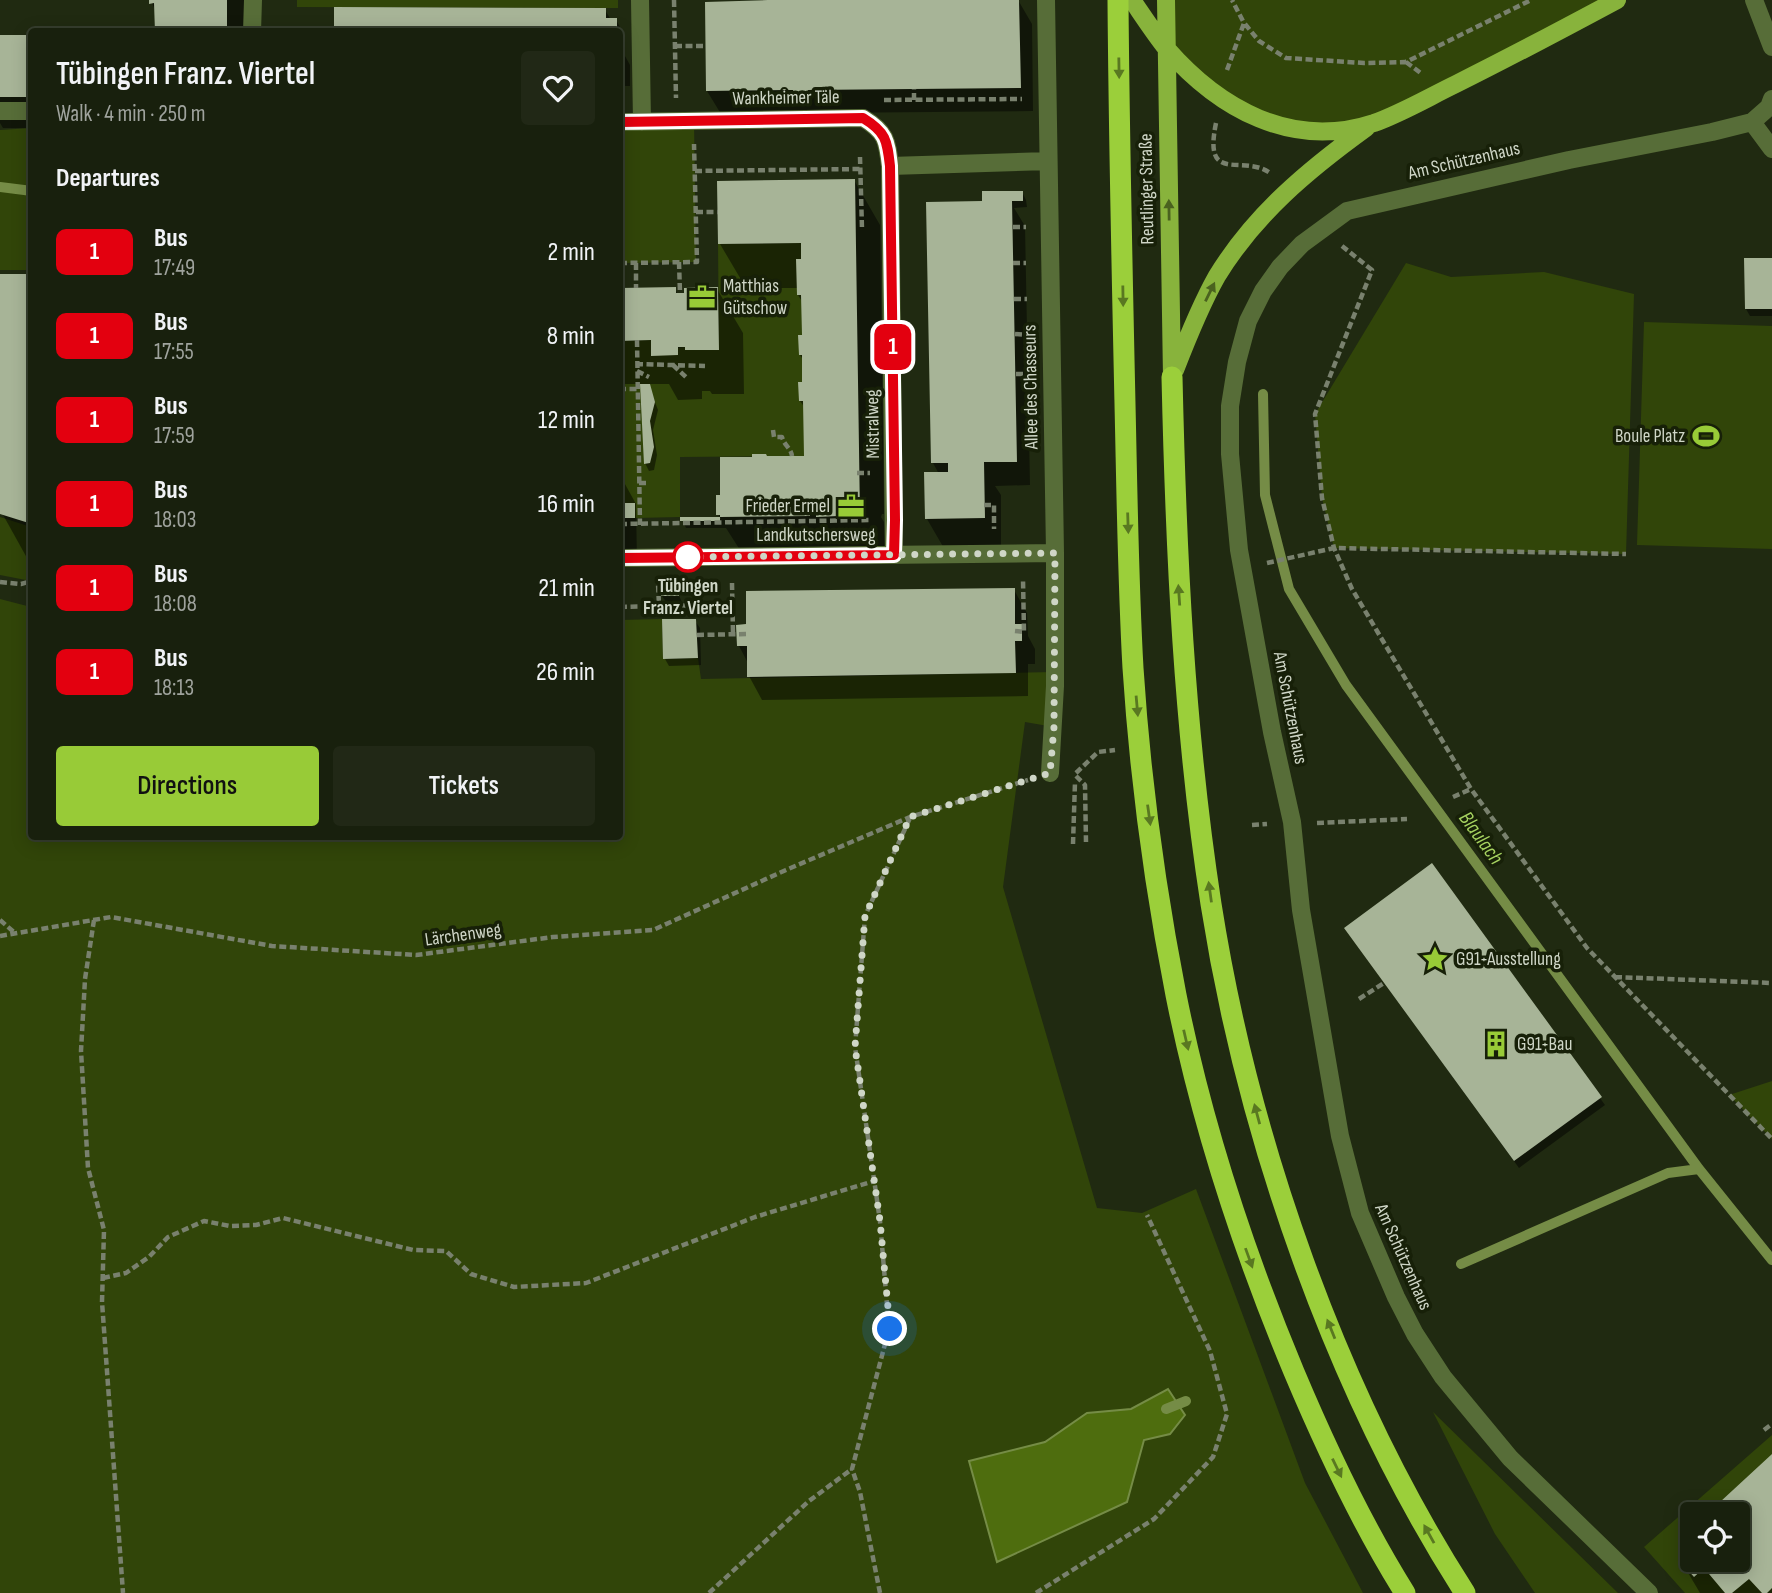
<!DOCTYPE html>
<meta charset="utf-8">
<style>
body{margin:0;font-family:"Sofia Sans Condensed",sans-serif;background:#212816;color:#f1f3f6;height:100vh;display:flex;flex-direction:column;font-size:26px;white-space:nowrap}
*{box-sizing:border-box;margin:0}
p{font-size:23px;color:#9fa39d}
.icon{flex:none;width:38px;height:38px;fill:none;stroke:currentColor;stroke-width:2;stroke-linecap:round;stroke-linejoin:round}
.map{position:relative;flex:1;overflow:hidden}
.details{position:absolute;left:28px;top:28px;width:595px;height:812px;display:flex;flex-direction:column;background:#18200d;border-radius:7px;box-shadow:0 4px 18px #0003,0 0 0 2px #363e2e}
.details>*{flex:none}
.badge{padding:0 14px;border-radius:10px;font-size:24px;line-height:46px}
.controls{position:absolute;left:1680px;top:1502px;display:grid;gap:14px}
.controls a{display:grid;place-items:center;width:70px;height:70px;border-radius:7px;background:#18200d;box-shadow:0 4px 18px #0003,0 0 0 2px #363e2e;font-size:35px}
.you{position:absolute;width:35px;height:35px;margin:-18px;border:5px solid #fff;border-radius:50%;background:#1a73e8;box-shadow:0 0 0 10px #1a73e833}
.map>.badge{position:absolute;translate:-50% -50%;box-shadow:0 0 0 4px #fff}
h2{padding:0 28px;font-size:26px;line-height:63px}
.round{display:grid;place-items:center;flex:none;width:74px;height:74px;border-radius:7px;background:#212816}
.headline{display:flex;align-items:center;justify-content:space-between;height:119px;padding:0 28px}
h1{font-size:33px;font-weight:600;line-height:52px}
.cta{display:flex;gap:14px;margin-top:auto;padding:14px 28px}
.cta a{flex:1;height:80px;border-radius:7px;background:#98cb37;color:#111;font-size:28px;font-weight:600;line-height:80px;text-align:center}
.cta a+a{background:#212816;color:#f1f3f6}
ul{padding:0;list-style:none}
li{display:flex;align-items:center;gap:21px;height:84px;padding:0 28px}
li div{flex:1}
li b{display:block;font-size:26px}
li em{font-style:normal}
li .badge{min-width:77px;font-weight:700;text-align:center}
.map>svg:first-child{display:block}
</style>
<div class="map">
<svg width="1772" height="1593" viewBox="0 0 1772 1593">
<rect width="100%" height="100%" fill="#202a11"/>
<path fill="#314509" fill-rule="evenodd" d="M297,0h321v8l-321,-1z
M1166,0h451l-243,123 -105,1 -103,-76z
M694,121l2,141 -76,1v-141z
M31,128v142h-31v-140z
M801,243l2,112 6,101 -129,1v60l-45,1 -1,-15h-14v-162l31,-1v11l34,-4v3h34l-1,-106z
M1406,263l45,14 93,-5 90,22 -8,260 -292,-6 -12,-50 -7,-84z
M1644,322l128,4v223l-135,-4z
M0,517l31,10v54l-31,-6z
M0,599l31,8 1,229h588v-216l42,-1 1,40 35,-1 3,21 354,-7 -1,55 -29,-5 -22,165 94,321 45,5 54,-24 109,294 58,110h-1363z
M1772,1081v58l-43,-44z
M1433,1412l185,181h-83l-40,-59z
M1772,1435v158h-87l-41,-46zM1692,1514h46v45h-46z"/>
<path fill="#4e6d0e" stroke="#758c46" stroke-width="2" d="M1168,1389l17,26 -15,19 -26,6 -17,62 -130,60 -28,-101 76,-19 42,-29 44,-4z"/>
<path fill="#0007" d="M151,0h100v32h-95v-19z
M769,0h249l14,24 1,87 -312,3 -14,-23z
M605,10l6,10h5l4,7v15v-10h-285z
M32,36v92h-29l-3,-5v-86z
M620,47l10,18v21h-10z
M854,180l26,45 4,289h-2l-1,3 3,5 1,37 -138,2 -21,-33h-40l-4,-9h39l-3,-5 89,-56 -2,-50 -5,-7 5,-17 -1,-23 -4,-6 4,-18 -1,-34 -5,-8v-7h-52l-26,-44z
M1022,192l4,8 1,7 -13,1 11,18 5,259 -35,1 6,9v54l-56,1 -18,-31 12,-45 -6,-11 51,-260z
M1772,259v57h-22l-4,-7z
M0,276h32v283l-5,-1 -25,-45z
M675,289l3,6 39,-6 26,44 1,61h-32l-2,-3h-8v8l-24,1 -9,-16h-21l10,26 -5,20 4,25 -3,15 -5,1 -4,-8 -4,-79h-21v-94z
M620,475l16,29 1,58 -17,1z
M677,590l5,13h-15l-5,-7z
M1014,590l13,23 1,23 7,13v15h-7v32l-266,4 -13,-24 -1,-13 -9,-17z
M620,615l2,4 1,82h-3z
M695,621l5,7 1,37 -32,1 -4,-7z
M1431,866l174,239 -86,63 -169,-233z
M1772,1457v136h-72l-20,-34 12,-11v11h46v-45z"/>
<g fill="none" stroke-linecap="round" stroke-linejoin="round">
<path stroke="#758c46" stroke-width="10" d="M0,187l32,4
M1263,394l2,101 24,94 57,96 353,484 73,91
M1461,1264l207,-91 31,-4
M1166,1409l20,-8"/>
</g>
<path fill="#a7b497" d="M149,0h78v32h-72l-1,-29 -5,1z
M768,0h251l2,88 -213,2v4h-14l-1,-4 -87,1 -1,-89z
M334,7l272,1v10h11v14h-283z
M0,35h32v62h-32z
M855,179l5,336 -44,2v-8l-4,-1h-2v8l-90,1v-2h-4v-20h4v-38h32v-3h14l1,2h37l-1,-55h-4l-1,-19h4v-27h-3l-1,-20h4l-1,-40h-4l-1,-36h5v-16l-83,1 -1,-63z
M982,191h41v10h-11l5,261h-33l1,56 -60,1 -1,-47h24v-9h-17l-5,-261 56,-1z
M1744,258h28v51h-27z
M0,274h32v250l-32,-10z
M676,287v6h8v-5l34,-1 1,63h-34v-3h-7v8l-27,1v-16l-31,1v-53z
M640,384h10l5,18 -5,19 4,26 -4,16 -6,1z
M620,503h15v15h-15z
M680,517h40v4h-40z
M661,588h17l1,8h-18z
M1015,588v36h7v17h-7l1,32 -269,4v-31h-10l-1,-21 10,-1v-33z
M662,619h34l2,39 -35,1z
M1432,863l170,234 -88,64 -170,-233z
M1772,1454v134l-5,5h-5l-13,-14 -17,14h-7l-21,-25 -10,9 -16,-18 14,-13v13h46v-45h-31z"/>
<g fill="none" stroke-linecap="round" stroke-linejoin="round">
<path stroke="#79816e" stroke-width="4.5" stroke-dasharray="7 3.5" stroke-linecap="butt" d="M674,0l2,98
M1245,24l14,17 27,17 78,5 42,-1 125,-62
M675,46h30
M1406,62l16,12
M1227,70l17,-47 -12,-23
M884,100l138,-1
M914,100v-11
M1216,123c-13,63 26,30 54,50
M860,157l2,72
M695,171l166,-2
M696,212h22
M1013,227h13
M1342,246l30,24 -57,144 7,84 12,50 18,41 119,200 116,159 185,191
M679,262l1,31
M620,263l77,-1 -3,-118
M636,263v25
M1013,263h13
M1014,299h13
M1015,334l13,1
M637,340l3,185
M636,364l69,2
M673,365l15,14
M637,371l12,6
M1016,374h13
M620,386l4,3h13
M773,430l1,7h8c2,8 9,11 10,19
M857,473h13
M639,483h7
M984,505h10v24
M620,524l251,-4
M1267,563l67,-15 292,6
M0,582l21,2 11,-3
M732,583l1,51
M659,606l74,-1
M620,607l39,-1 -1,-23
M1015,631l9,1 -1,-53
M697,635l49,-1
M1076,773l22,-21 17,-2
M1076,776l9,9 1,57
M1453,797l18,-8
M1317,823l90,-4
M1252,825l15,-1
M1073,844l2,-62
M0,920l15,13
M94,920l-9,59 -4,72 7,117 16,62 -2,72 21,291
M0,936l111,-19 161,29 144,9 137,-18 100,-7 133,-60 124,-53 118,-37
M1615,977l157,6
M1359,999l25,-16
M103,1278l23,-5 23,-16 19,-20 36,-16 26,5 26,-1 27,-7 130,32 33,1 25,23 43,13 72,-4 169,-66 119,-36
M1764,1430l8,-6
M709,1593l100,-92 43,-32
M880,1593l-20,-101 -8,-23 37,-140 -9,-108 -25,-174 10,-131 45,-98
M1036,1593l118,-74 59,-62 14,-43 -17,-63 -63,-136"/>
<path stroke="#576d38" stroke-width="18" d="M640,0l2,122
M1046,0l9,553v133l-5,87
M1754,0l18,47
M252,32l1,-32
M0,111h32
M620,122l243,-4c23,14 24,22 27,48l4,389
M1752,122l20,27
M890,166l158,-5
M620,558l435,-5
M1649,1593l-139,-135 -67,-81 -28,-43 -19,-37 -36,-84 -20,-77 -39,-226 -9,-88 -20,-90 -33,-182 -9,-96v-48l7,-44 11,-41 15,-30 17,-24 22,-23 45,-33 222,-51 143,-28 40,-10 17,-15 3,-8"/>
<path stroke="#88b33c" stroke-width="18" d="M1132,0c11,16 22,33 34,48 53,61 126,102 208,75 28,-10 55,-26 82,-39 54,-27 107,-55 161,-84
M1166,0l6,377
M1175,370c12,-31 25,-64 42,-94 38,-62 91,-106 149,-148"/>
<path stroke="#9bcf3a" stroke-width="21" d="M1118,0c1,135 4,269 7,404 2,88 3,176 8,264 7,108 22,220 43,327 26,130 67,255 118,377 32,76 67,151 111,221
M1172,377c4,176 12,352 39,527 37,235 125,488 254,689"/>
</g>
<defs><path id="oneway-solid" d="M-6-.8H1V-3.2L6.5 0L1 3.2V.8H-6Z" transform="scale(1.75)"/></defs>
<g fill="#597821">
<use href="#oneway-solid" transform="translate(1119 68) rotate(89)"/>
<use href="#oneway-solid" transform="translate(1123 296) rotate(89)"/>
<use href="#oneway-solid" transform="translate(1128 523) rotate(88)"/>
<use href="#oneway-solid" transform="translate(1179 595) rotate(-94)"/>
<use href="#oneway-solid" transform="translate(1137 706) rotate(85)"/>
<use href="#oneway-solid" transform="translate(1149 815) rotate(82)"/>
<use href="#oneway-solid" transform="translate(1210 892) rotate(-98)"/>
<use href="#oneway-solid" transform="translate(1186 1040) rotate(77)"/>
<use href="#oneway-solid" transform="translate(1257 1114) rotate(-105)"/>
<use href="#oneway-solid" transform="translate(1249 1258) rotate(70)"/>
<use href="#oneway-solid" transform="translate(1331 1329) rotate(-112)"/>
<use href="#oneway-solid" transform="translate(1337 1468) rotate(64)"/>
<use href="#oneway-solid" transform="translate(1429 1534) rotate(-119)"/>
</g>
<g fill="#4a621f">
<use href="#oneway-solid" transform="translate(1169 210) rotate(-91)"/>
<use href="#oneway-solid" transform="translate(1210 292) rotate(-64)"/>
</g>
<g fill="none" stroke-linecap="round" stroke-linejoin="round">
<g stroke="#fff" stroke-width="16">
<path id="line" d="M620,122l243,-4c23,14 24,22 27,48l5,354 -1,35 -274,3"/>
</g>
<use href="#line" stroke="#e3000f" stroke-width="10"/>
<path stroke="#cfd6c7" stroke-width="7" stroke-dasharray="0 12.6" d="M688,557l367,-4 -1,174 -4,46 -140,44 -45,99 -10,131 25,174 10,108"/>
</g>
<defs>
<g id="office-bare" transform="scale(2.1)"><path d="M-6-3h4V-5.5h4V-3h4V5H-6ZM-1-4.5V-3h2v-1.5ZM-6 0V1H6V0Z" fill="#98cb37" stroke="#172008" stroke-width="2.5" paint-order="stroke"/></g>
<g id="stadium-bare" transform="scale(2.1)"><path d="M0-5a6.5 5 0 1 0 0 10a6.5 5 0 1 0 0-10ZM-3.5-1.8h7v3.6h-7Z" fill="#98cb37" stroke="#172008" stroke-width="2.5" paint-order="stroke"/></g>
<g id="sight-bare" transform="scale(2.1)"><path d="M0-6L1.8-2.2L6-1.7L2.9 1.2L3.7 5.4L0 3.3L-3.7 5.4L-2.9 1.2L-6-1.7L-1.8-2.2Z" fill="#98cb37" stroke="#172008" stroke-width="2.5" paint-order="stroke"/></g>
<g id="building-bare" transform="scale(2.1)"><path d="M-4-6H4V6H1V3H-1V6H-4ZM-2.5-4.3h1.7v1.8h-1.7ZM.8-4.3h1.7v1.8H.8ZM-2.5-1h1.7V.8h-1.7ZM.8-1h1.7V.8H.8Z" fill="#98cb37" stroke="#172008" stroke-width="2.5" paint-order="stroke"/></g>
</defs>
<g fill-rule="evenodd">
<use href="#office-bare" x="702" y="297"/>
<use href="#stadium-bare" x="1706" y="436"/>
<use href="#office-bare" x="851" y="506"/>
<use href="#sight-bare" x="1435" y="959"/>
<use href="#building-bare" x="1496" y="1044"/>
</g>
<circle fill="#fff" stroke="#e3000f" stroke-width="3.5" cx="688" cy="557" r="14"/>
<g text-anchor="middle" dominant-baseline="central" stroke-width="7" stroke-linejoin="round" paint-order="stroke">
<g font-size="19" fill="#cfd6c7" stroke="#172008">
<text transform="translate(786 98) rotate(-1)">Wankheimer Täle</text>
<text transform="translate(1464 161) rotate(-13)">Am Schützenhaus</text>
<text transform="translate(1147 189) rotate(-91)">Reutlinger Straße</text>
<text transform="translate(1031 387) rotate(-91)">Allee des Chasseurs</text>
<text transform="translate(873 424) rotate(-91)">Mistralweg</text>
<text x="816" y="535">Landkutschersweg</text>
<text transform="translate(1290 708) rotate(79)">Am Schützenhaus</text>
<text transform="translate(463 935) rotate(-8)">Lärchenweg</text>
<text transform="translate(1403 1257) rotate(66)">Am Schützenhaus</text>
</g>
<g font-size="19" fill="#cfd6c7" stroke="#172008" text-anchor="start">
<text x="723" y="286">Matthias<tspan x="723" dy="22">Gütschow</tspan></text>
<text x="1685" y="436" text-anchor="end">Boule Platz</text>
<text x="830" y="506" text-anchor="end">Frieder Ermel</text>
<text x="1456" y="959">G91-Ausstellung</text>
<text x="1517" y="1044">G91-Bau</text>
</g>
<g font-size="19" font-weight="bold" fill="#cfd6c7" stroke="#172008">
<text x="688" y="586">Tübingen<tspan x="688" dy="22">Franz. Viertel</tspan></text>
</g>
<g font-size="21" font-style="italic" fill="#a6d260" stroke="#172008">
<text transform="translate(1481 838) rotate(54)">Blaulach</text>
</g>
</g>
</svg>
<div class="controls">
<a><svg class="icon" aria-label="locate" viewBox="0 0 24 24"><circle cx="12" cy="12" r="6"/><path d="M12 2v4M12 18v4M2 12h4M18 12h4"/></svg></a>
</div>
<div class="you" style="left:890px;top:1329px"></div>
<b class="badge" style="left:893px;top:347px;background:#e3000f;color:#fff">1</b>
<section class="details">
<div class="headline"><div><h1>Tübingen Franz. Viertel</h1><p>Walk · 4 min · 250 m</p></div><a class="round"><svg class="icon" aria-label="heart" viewBox="0 0 24 24"><path d="M12 20l-8-8c-3-5 5-10 8-4 3-6 11-1 8 4z"/></svg></a></div>
<h2>Departures</h2>
<ul>
<li><span class="badge" style="background:#e3000f;color:#fff">1</span><div><b>Bus</b><p>17:49</p></div><em>2 min</em></li>
<li><span class="badge" style="background:#e3000f;color:#fff">1</span><div><b>Bus</b><p>17:55</p></div><em>8 min</em></li>
<li><span class="badge" style="background:#e3000f;color:#fff">1</span><div><b>Bus</b><p>17:59</p></div><em>12 min</em></li>
<li><span class="badge" style="background:#e3000f;color:#fff">1</span><div><b>Bus</b><p>18:03</p></div><em>16 min</em></li>
<li><span class="badge" style="background:#e3000f;color:#fff">1</span><div><b>Bus</b><p>18:08</p></div><em>21 min</em></li>
<li><span class="badge" style="background:#e3000f;color:#fff">1</span><div><b>Bus</b><p>18:13</p></div><em>26 min</em></li>
</ul>
<div class="cta"><a>Directions</a><a>Tickets</a></div>
</section>
</div>
